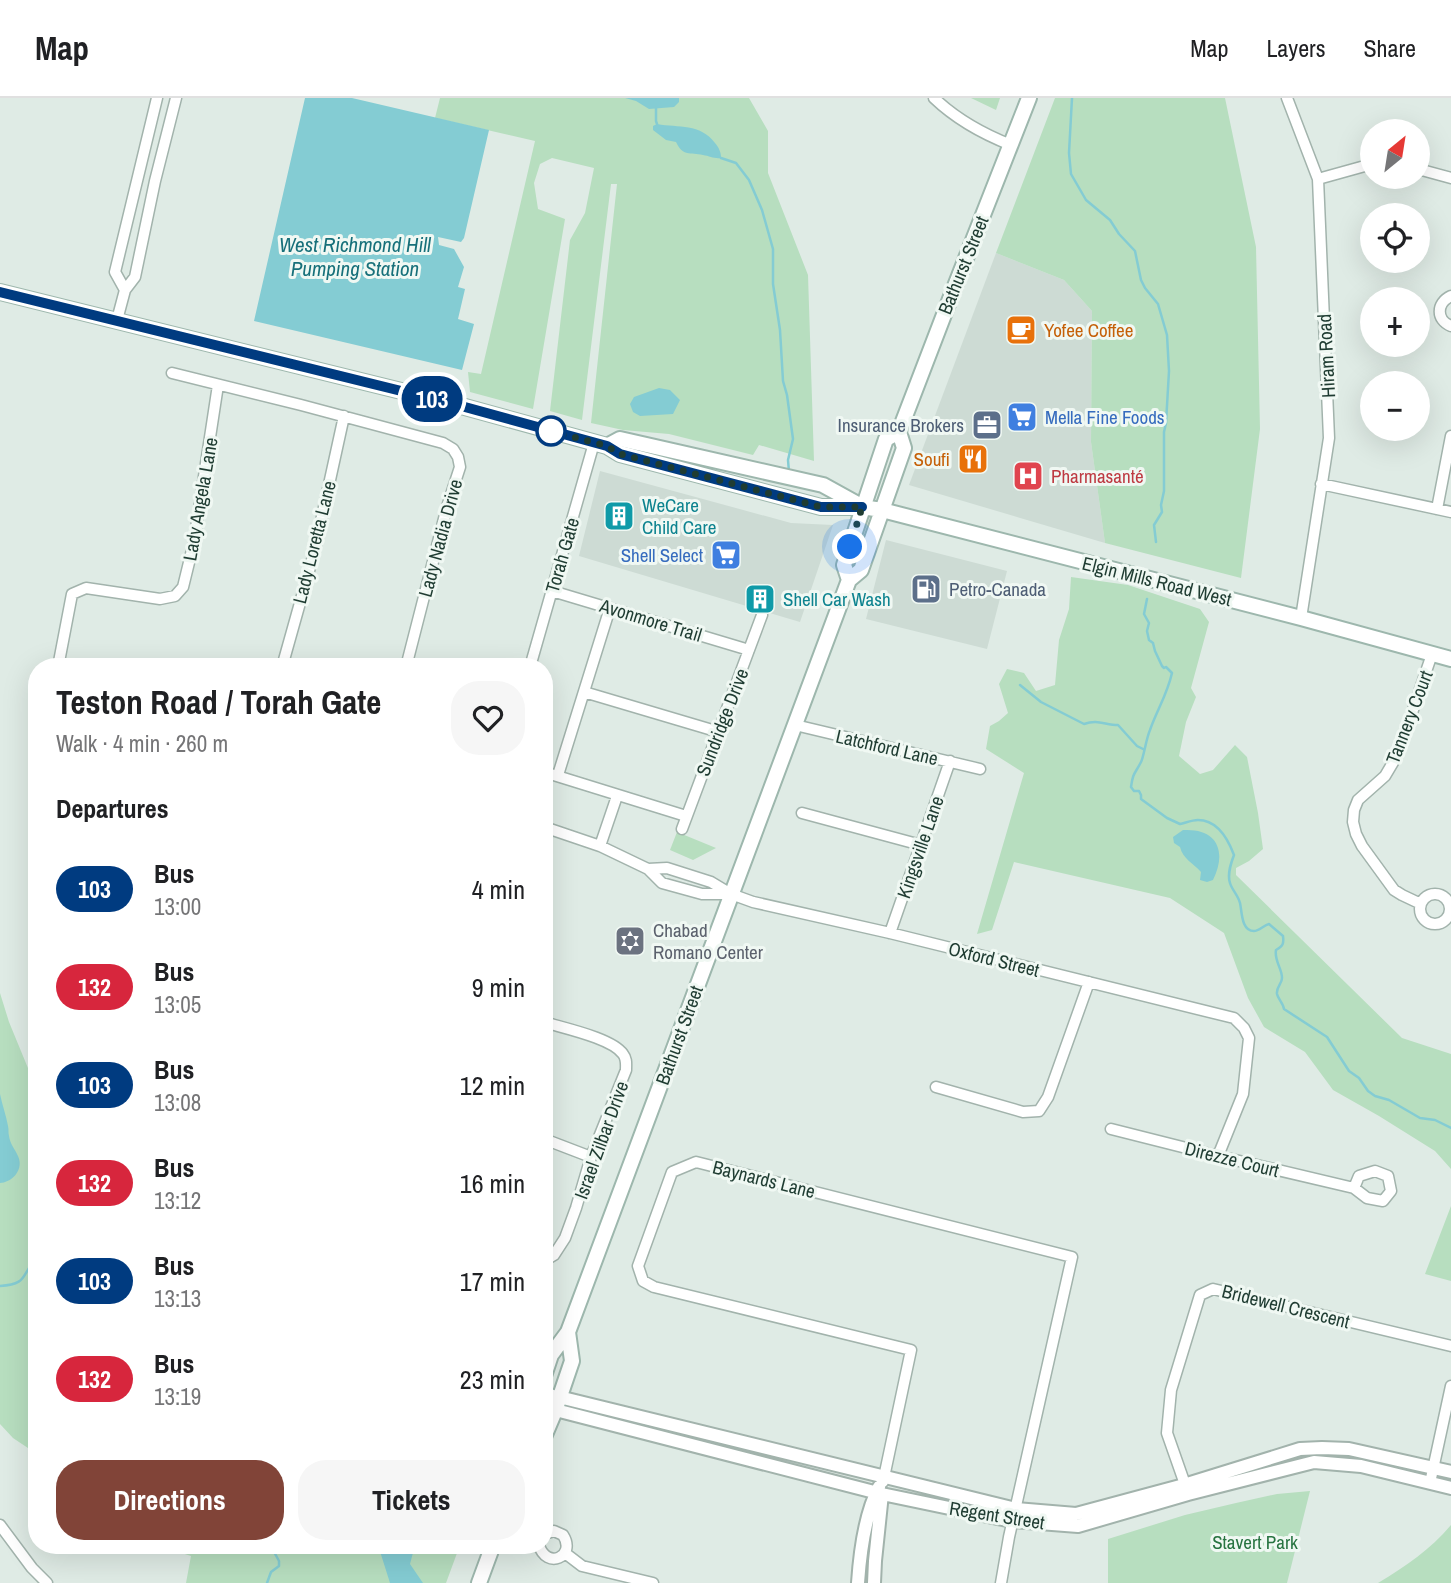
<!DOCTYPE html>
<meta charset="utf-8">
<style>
body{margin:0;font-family:"Archivo Narrow",sans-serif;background:#f6f6f6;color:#202124;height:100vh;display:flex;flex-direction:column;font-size:26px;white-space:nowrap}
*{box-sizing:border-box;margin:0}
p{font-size:23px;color:#757577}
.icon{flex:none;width:38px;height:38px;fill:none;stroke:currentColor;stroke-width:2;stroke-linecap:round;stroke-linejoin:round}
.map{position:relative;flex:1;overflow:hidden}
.panel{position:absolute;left:28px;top:560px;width:525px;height:896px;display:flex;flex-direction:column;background:#fff;border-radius:28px;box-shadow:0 7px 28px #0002}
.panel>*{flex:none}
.badge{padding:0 14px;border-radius:23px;font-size:24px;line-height:46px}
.needle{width:46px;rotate:30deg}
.buttons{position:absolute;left:1360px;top:21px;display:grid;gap:14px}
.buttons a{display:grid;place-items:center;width:70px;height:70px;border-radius:50%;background:#fff;box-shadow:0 7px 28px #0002;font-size:35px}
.you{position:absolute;width:35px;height:35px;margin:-18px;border:5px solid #fff;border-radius:50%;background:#1a73e8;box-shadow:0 0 0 10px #1a73e833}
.map>.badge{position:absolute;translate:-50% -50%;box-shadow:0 0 0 4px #fff}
h2{padding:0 28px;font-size:26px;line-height:63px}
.round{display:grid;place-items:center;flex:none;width:74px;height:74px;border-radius:28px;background:#f6f6f6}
.head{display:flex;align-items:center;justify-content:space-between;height:119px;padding:0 28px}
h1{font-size:33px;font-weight:700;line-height:52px}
.button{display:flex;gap:14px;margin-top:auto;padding:14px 28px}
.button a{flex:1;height:80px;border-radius:28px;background:#814438;color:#fff;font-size:28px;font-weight:700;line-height:80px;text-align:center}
.button a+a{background:#f6f6f6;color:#202124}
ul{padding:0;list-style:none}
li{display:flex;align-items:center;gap:21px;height:98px;padding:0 28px}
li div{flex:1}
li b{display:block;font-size:26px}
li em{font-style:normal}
li .badge{min-width:77px;font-weight:700;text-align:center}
header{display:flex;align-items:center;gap:42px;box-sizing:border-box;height:98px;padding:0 35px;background:#fff;border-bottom:2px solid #e0e0e0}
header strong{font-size:33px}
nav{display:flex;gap:38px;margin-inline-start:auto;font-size:24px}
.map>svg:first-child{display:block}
</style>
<header>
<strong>Map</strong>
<nav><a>Map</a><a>Layers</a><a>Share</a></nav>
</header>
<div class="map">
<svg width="1451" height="1485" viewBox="0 0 1451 1485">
<rect width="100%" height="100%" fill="#dfebe5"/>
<path fill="#cddbd4" d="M996,155l68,27 28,31 -1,131 14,101 -196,-58z
M600,373l191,52 42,2 -33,97 -221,-66z
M886,442l121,31 -20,78 -121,-30z"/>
<path fill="#b7debf" d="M440,0h309l19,33v42l40,102 6,186 -55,-16 -6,10 -84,-21 -46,-4 -32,-7 26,-239h-6l-29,236 -32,-9 20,-171 15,-27 9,-45 -42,-10 -12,6 -6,19 4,26 27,10 -32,190 -63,-17 -2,-20 13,2 54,-233 -100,-23z
M971,0h29l-4,12z
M1055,0h170l31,149 4,182 -19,149 -136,-35 -14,-101 1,-131 -28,-31 -68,-27z
M1071,479l57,8 72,24 9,13 -18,66 5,9 -10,25 -7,34 21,18 13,-4 22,-25 12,12 11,56 5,36 -14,12 -13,7v7l166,163 49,16v115l-16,-18 -56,-35 -46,-26 -28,-38 -41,-25 -16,-29 -24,-65 -54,-35 -156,-36 -22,68 -15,4 47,-161 -38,-24 4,-23 9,-5 9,-8 -9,-29 8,-15 17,4 12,18 19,-6 4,-45 10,-31z
M677,734l39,16 -23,12 -23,-10z
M0,895l9,29 28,68v367l-6,-7 -18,-12 -13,-14z
M1451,1108v75l-26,-7z
M1310,1393l-23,92h-179v-44l77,-24 51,-12 41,-9z
M1451,1427v58h-73c28,-17 52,-33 73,-58z
M157,1447h303l-14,38h-260l5,-27z"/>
<path fill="#84ccd3" d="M305,0h47l137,32 -25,108 -3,4 -23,-5 1,8 15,4 10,18 -6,20 7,2 -7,30 16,5 -12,46 -208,-49z
M625,0h54v4l-5,5 -25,2 -13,-8z
M657,26c22,4 43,-1 58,19 4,5 6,9 6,15 -7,1 -11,-2 -18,-3 -13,-3 -20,2 -27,-13l-10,-2 -13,-10v-4z
M659,290l11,2 10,10 -7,14 -33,2 -7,-4 -3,-8 4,-7z
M1183,732c35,-2 44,22 30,50l-6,2 -7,-2 1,-8c-8,-9 -18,-13 -21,-25l-6,-4 -1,-6z
M0,996c2,10 6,21 8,32 1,3 0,7 1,10 1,8 6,13 9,20 6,13 -5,26 -18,27z
M378,1447h37l-5,19 13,19h-33z"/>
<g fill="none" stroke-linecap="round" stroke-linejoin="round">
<path stroke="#84ccd3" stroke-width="2.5" d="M1072,0l-3,55 2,21 15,26 24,20 9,14 16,17 6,29 4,8 13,16 9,31 2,36 -3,52 -2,9v59l-3,14 1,7 -8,13 2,17
M656,10v13l1,3
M721,60l15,5 13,17 13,30 11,39v35l7,46 3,51 4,14 6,44 -5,21 1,12
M1147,501l-3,15 5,9 -2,8 2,9 4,3 2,8 7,15 2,2 2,-1 6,6c-5,22 -15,37 -22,57 -4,9 -6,26 -9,32 -6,12 -8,10 -10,25l3,4h5l2,4v4l26,19 13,6c5,-1 12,-4 18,-4 20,0 30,19 36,35 -3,8 -7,19 -4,28 2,7 8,12 10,20 2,8 1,28 14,28 5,0 10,-6 15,-7l14,12c1,8 0,10 -7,14 -2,11 6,18 6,28 0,6 -6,9 -5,16 1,5 6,9 7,15l43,28 22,34 10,7 9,13 7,5 14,4 31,18 15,2 16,8
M1020,587l21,17 43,22c14,-5 21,1 34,1l19,21 6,3
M0,1188c29,-2 20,-11 37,-28
M262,1447l11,5 6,11v5l-8,6 -4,11"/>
<g stroke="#a2b3ac" stroke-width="13">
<path id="minor" d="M934,0c22,21 49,36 77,47
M1287,0l31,81 11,259 -28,180
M1418,71l33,9
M1318,81l54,-15
M125,192l-10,-18 42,-174
M1451,198c-15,7 -15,24 0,30
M117,222l8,-30 10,-13 20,-96 21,-83
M172,275l129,32 142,38 10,6 5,8 2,10 -13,40 -41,160
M1321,386l130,28
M1437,411l14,-73
M552,493l197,59
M58,569l14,-73 14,-6 74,11 15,-3 8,-9 11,-45 24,-157
M282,569l32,-114 30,-137
M530,569l64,-224
M584,594l135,40
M795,627l185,44
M544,674l142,44
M558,677l52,-167
M802,715l119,32
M544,729l56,19 48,23 14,14 40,11h28
M682,731l80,-214
M600,748l17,-50
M648,771l19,-1 44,14 20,12 22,8 137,31 344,85 10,10 5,10 -6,56 -25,62
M1420 811a15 15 0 1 1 30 0a15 15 0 1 1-30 0Z
M1421,806l-19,-9 -8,-5 -32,-44 -6,-12 -3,-12 1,-12 4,-10 27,-24 13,-22 34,-100
M890,835l60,-172
M544,924c19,6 68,16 79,32 4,5 3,10 3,16l-35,87 -15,51 -11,30 -11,17 -10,6
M936,989l87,25 16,-1 9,-14 41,-115
M1111,1031l107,27 136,32 13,10 16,3 8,-10 -3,-15 -13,-5 -16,5 -5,12
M544,1041l47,18
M544,1294l15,5
M883,1384l28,-132 -257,-63 -11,-6 -5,-15 34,-94 24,-10 376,95 -63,280 -8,46
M1430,1385l21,-97
M1187,1392l-20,-57 4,-43 29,-95 13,-6 238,57
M0,1427l32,43 15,15
M539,1447c7,25 38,12 24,-10l-9,-4 -10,3
M565,1455l17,13 71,17"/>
</g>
<g stroke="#a2b3ac" stroke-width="16">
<path id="tertiary" d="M559,1299l457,112 60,5 108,-29 116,-36 22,-1 27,1 102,23
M544,1309l338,87 130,27 66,5 110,-32 126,-32 47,4 90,22
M858,1485c2,-30 7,-69 21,-96
M874,1485l1,-22 7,-67"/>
</g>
<g stroke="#9db7ad" stroke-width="18">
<path id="secondary" d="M0,194l454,112 153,42 13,8 201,53h41l20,3 419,108 150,41
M607,348l13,-7 203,46 38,21
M849,482l-5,-15 42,-126 13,-7
M544,1278l7,-21 17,-23 281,-752 12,-10 43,-122 -5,-16 51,-133 79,-201
M544,1339l11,-26 17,-50 -4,-29
M479,1485l14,-38"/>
</g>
<use href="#minor" stroke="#fff" stroke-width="10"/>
<use href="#tertiary" stroke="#fff" stroke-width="12"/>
<use href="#secondary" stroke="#fff" stroke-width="14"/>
</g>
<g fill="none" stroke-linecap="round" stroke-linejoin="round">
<g stroke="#fff" stroke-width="16">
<path id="line" d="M0,194l454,112 153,42 13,8 201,53h41"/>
</g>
<use href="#line" stroke="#003b80" stroke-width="10"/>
<path stroke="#1f3c32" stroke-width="7" stroke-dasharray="0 12.6" d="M551,333l56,15 13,8 201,53h41l-12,40"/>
</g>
<defs>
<g id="cafe-square" transform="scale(1.575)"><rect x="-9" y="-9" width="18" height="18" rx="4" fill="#e8710a" stroke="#f0f8f3"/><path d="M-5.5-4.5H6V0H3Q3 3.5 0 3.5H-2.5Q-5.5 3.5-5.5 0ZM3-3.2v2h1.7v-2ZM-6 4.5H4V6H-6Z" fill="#fff"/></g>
<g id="supermarket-square" transform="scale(1.575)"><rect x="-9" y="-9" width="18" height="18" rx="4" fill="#3f7fe0" stroke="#f0f8f3"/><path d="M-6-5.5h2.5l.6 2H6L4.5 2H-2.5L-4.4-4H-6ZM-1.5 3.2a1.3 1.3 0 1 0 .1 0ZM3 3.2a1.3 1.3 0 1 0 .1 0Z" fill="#fff"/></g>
<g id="office-square" transform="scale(1.575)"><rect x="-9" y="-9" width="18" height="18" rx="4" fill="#5c6f8a" stroke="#f0f8f3"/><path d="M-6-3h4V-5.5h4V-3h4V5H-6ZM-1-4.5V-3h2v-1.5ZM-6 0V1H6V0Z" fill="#fff"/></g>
<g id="restaurant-square" transform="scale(1.575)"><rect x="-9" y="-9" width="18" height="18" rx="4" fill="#e8710a" stroke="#f0f8f3"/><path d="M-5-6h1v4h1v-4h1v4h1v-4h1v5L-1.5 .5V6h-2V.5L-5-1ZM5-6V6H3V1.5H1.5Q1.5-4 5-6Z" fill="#fff"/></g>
<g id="hospital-square" transform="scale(1.575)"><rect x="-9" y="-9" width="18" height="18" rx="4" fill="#e0444e" stroke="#f0f8f3"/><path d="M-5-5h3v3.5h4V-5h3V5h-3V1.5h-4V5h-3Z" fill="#fff"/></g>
<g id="building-square" transform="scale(1.575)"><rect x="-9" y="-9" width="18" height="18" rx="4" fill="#0f9aa8" stroke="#f0f8f3"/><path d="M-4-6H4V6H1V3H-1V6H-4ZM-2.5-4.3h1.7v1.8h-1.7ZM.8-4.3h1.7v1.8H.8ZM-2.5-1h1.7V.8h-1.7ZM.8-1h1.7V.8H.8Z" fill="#fff"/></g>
<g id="fuel-square" transform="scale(1.575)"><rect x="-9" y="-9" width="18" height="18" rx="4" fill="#5c6f8a" stroke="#f0f8f3"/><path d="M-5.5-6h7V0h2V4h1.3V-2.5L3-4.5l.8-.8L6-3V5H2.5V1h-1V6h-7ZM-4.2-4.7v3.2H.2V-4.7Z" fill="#fff"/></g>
<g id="synagogue-square" transform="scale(1.575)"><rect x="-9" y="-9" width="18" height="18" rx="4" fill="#6b7280" stroke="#f0f8f3"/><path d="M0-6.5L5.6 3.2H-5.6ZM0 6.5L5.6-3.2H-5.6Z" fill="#fff"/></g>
</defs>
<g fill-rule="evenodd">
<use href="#cafe-square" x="1021" y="232"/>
<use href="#supermarket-square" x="1022" y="319"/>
<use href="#office-square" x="987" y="327"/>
<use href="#restaurant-square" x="973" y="361"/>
<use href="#hospital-square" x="1028" y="378"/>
<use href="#building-square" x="619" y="418"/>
<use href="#supermarket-square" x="726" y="457"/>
<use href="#fuel-square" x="926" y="491"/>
<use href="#building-square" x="760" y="501"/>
<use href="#synagogue-square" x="630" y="843"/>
</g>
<circle fill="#fff" stroke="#003b80" stroke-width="3.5" cx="551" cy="333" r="14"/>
<g text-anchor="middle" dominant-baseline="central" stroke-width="6" stroke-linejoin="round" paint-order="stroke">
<g font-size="19" fill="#1f3c32" stroke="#f0f8f3">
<text transform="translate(963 167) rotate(-68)">Bathurst Street</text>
<text transform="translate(1326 258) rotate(-93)">Hiram Road</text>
<text transform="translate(200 401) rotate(-80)">Lady Angela Lane</text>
<text transform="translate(440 440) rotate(-75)">Lady Nadia Drive</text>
<text transform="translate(314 444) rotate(-76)">Lady Loretta Lane</text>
<text transform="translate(562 457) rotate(-74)">Torah Gate</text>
<text transform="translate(1157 483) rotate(14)">Elgin Mills Road West</text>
<text transform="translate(651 522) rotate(17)">Avonmore Trail</text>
<text transform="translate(1409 619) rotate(-69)">Tannery Court</text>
<text transform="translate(722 624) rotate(-69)">Sundridge Drive</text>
<text transform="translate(887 649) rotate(13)">Latchford Lane</text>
<text transform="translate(920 749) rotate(-71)">Kingsville Lane</text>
<text transform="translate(994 861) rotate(14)">Oxford Street</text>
<text transform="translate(679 937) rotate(-70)">Bathurst Street</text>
<text transform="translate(601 1042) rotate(-70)">Israel Zilbar Drive</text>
<text transform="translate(1232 1061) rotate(14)">Direzze Court</text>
<text transform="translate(764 1081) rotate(14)">Baynards Lane</text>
<text transform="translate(1286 1208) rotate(14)">Bridewell Crescent</text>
<text transform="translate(997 1417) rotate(9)">Regent Street</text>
</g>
<g font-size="19" fill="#c56008" stroke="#f0f8f3" text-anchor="start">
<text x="1044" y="232">Yofee Coffee</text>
<text x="950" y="361" text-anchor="end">Soufi</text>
</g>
<g font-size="19" fill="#366cbe" stroke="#f0f8f3" text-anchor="start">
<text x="1045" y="319">Mella Fine Foods</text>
<text x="703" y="457" text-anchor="end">Shell Select</text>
</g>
<g font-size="19" fill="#4e5e75" stroke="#f0f8f3" text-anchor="end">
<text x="964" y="327">Insurance Brokers</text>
<text x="949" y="491" text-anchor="start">Petro-Canada</text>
</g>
<g font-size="19" fill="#be3a42" stroke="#f0f8f3" text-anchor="start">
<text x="1051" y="378">Pharmasanté</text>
</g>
<g font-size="19" fill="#0d838f" stroke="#f0f8f3" text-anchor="start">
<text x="642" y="407">WeCare<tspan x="642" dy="22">Child Care</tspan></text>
<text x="783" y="501">Shell Car Wash</text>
</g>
<g font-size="19" fill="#5b616d" stroke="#f0f8f3" text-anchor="start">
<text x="653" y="832">Chabad<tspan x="653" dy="22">Romano Center</tspan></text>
</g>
<g font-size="19" fill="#287441" stroke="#f0f8f3">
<text x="1255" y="1444">Stavert Park</text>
</g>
<g font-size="21" font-style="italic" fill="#17707a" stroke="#f0f8f3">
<text x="355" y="146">West Richmond Hill<tspan x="355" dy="24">Pumping Station</tspan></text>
</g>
</g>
</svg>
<div class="buttons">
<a><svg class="needle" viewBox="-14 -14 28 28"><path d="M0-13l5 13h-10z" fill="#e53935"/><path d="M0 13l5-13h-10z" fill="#757577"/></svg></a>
<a><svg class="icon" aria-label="locate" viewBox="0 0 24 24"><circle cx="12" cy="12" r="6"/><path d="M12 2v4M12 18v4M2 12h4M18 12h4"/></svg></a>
<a>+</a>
<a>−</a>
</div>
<div class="you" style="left:850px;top:449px"></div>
<b class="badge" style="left:432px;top:301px;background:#003b80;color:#fff">103</b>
<section class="panel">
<div class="head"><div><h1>Teston Road / Torah Gate</h1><p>Walk · 4 min · 260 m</p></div><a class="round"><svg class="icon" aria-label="heart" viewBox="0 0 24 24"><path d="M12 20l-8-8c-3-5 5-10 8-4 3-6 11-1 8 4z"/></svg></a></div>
<h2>Departures</h2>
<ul>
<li><span class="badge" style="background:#003b80;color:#fff">103</span><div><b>Bus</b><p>13:00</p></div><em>4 min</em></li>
<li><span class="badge" style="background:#d7263d;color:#fff">132</span><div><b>Bus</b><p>13:05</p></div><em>9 min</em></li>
<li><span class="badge" style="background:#003b80;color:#fff">103</span><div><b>Bus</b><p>13:08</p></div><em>12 min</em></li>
<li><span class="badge" style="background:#d7263d;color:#fff">132</span><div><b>Bus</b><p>13:12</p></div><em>16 min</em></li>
<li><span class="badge" style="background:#003b80;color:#fff">103</span><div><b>Bus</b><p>13:13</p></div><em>17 min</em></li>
<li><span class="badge" style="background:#d7263d;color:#fff">132</span><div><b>Bus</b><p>13:19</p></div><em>23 min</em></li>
</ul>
<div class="button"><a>Directions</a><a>Tickets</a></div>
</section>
</div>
